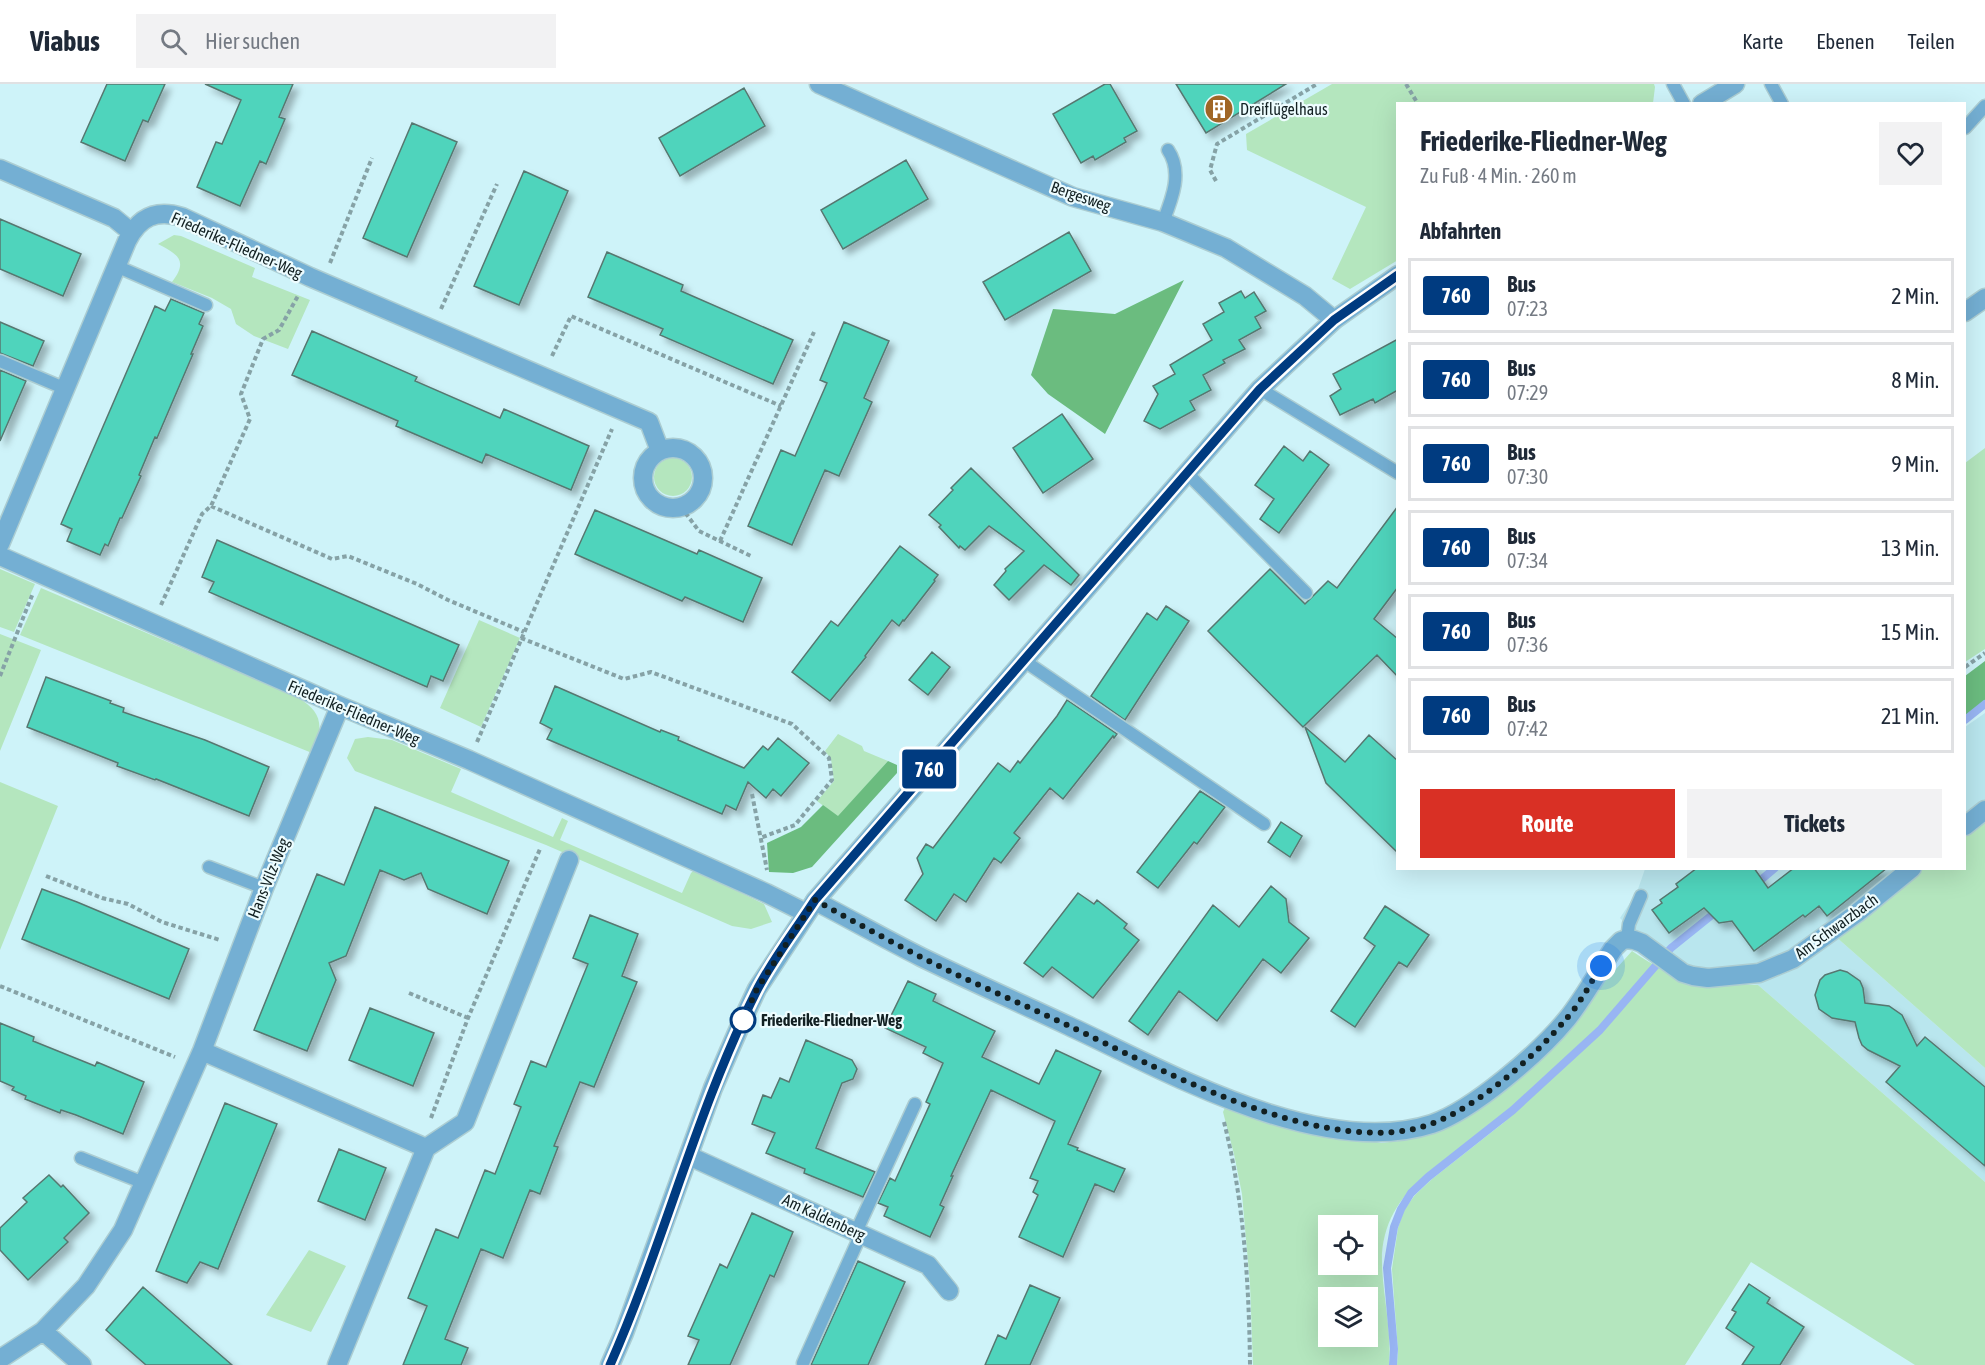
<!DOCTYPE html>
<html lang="de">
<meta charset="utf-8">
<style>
body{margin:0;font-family:"Asap Condensed",sans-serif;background:#f2f2f3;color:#1f2937;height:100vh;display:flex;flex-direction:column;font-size:22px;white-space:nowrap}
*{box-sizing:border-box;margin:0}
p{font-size:20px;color:#747a83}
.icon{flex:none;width:33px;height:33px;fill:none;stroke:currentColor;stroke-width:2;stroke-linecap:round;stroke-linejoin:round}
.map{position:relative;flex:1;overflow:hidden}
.details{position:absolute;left:1396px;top:18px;width:570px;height:768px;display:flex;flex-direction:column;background:#fff;border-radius:0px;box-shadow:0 6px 24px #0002}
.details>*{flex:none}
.badge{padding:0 12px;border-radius:4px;font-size:21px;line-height:39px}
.tools{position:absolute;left:1318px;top:1131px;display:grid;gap:12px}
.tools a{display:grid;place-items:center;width:60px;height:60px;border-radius:0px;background:#fff;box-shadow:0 6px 24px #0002;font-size:30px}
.you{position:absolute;width:30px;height:30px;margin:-15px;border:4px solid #fff;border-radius:50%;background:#1a73e8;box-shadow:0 0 0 9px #1a73e833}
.map>.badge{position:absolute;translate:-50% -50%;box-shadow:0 0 0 3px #fff}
h2{padding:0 24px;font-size:22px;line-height:54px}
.round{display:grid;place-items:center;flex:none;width:63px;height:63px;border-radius:0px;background:#f2f2f3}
.headline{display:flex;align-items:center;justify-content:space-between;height:102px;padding:0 24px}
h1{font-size:28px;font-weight:700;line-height:45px}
.cta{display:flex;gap:12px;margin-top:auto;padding:12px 24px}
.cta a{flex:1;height:69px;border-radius:0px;background:#d93025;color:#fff;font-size:24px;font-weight:700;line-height:69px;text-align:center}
.cta a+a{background:#f2f2f3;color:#1f2937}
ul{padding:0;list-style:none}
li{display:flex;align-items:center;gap:18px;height:75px;margin:0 12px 9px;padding:0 12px;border:3px solid #e0e1e3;border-radius:0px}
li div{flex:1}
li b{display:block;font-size:22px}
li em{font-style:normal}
li .badge{min-width:66px;font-weight:700;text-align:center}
header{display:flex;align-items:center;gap:36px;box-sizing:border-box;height:84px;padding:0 30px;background:#fff;border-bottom:2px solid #e0e1e3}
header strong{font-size:28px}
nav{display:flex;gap:33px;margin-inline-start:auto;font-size:21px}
.search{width:420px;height:54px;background:#f2f2f3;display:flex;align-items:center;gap:15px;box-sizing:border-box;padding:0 21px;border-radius:0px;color:#747a83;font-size:22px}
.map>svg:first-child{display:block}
</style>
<header>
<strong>Viabus</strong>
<div class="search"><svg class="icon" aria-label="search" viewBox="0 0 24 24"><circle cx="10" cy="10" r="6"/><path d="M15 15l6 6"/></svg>Hier suchen</div>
<nav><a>Karte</a><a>Ebenen</a><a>Teilen</a></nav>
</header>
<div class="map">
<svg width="1985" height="1281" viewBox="0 0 1985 1281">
<defs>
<filter id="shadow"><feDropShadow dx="5.5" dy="5.5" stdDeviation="3" flood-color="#0004"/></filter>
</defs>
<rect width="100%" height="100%" fill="#cef3f9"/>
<path fill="#b9e6ee" d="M1985,629v92l-20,16v-94z
M1773,784v3l4,-3 129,1 -71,67 150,132v114l-227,-197 -74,-13 -38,-27 -26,-27 17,-26 8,-23z"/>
<path fill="#b4e6be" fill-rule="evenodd" d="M1332,0h322l1,3 -2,16 -255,1v156l-48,29 -18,-10 34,-72 -119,-57 -1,-16z
M174,151l7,1 74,32 -3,9 58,23 -22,49 -34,-13 -18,-12 -5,-15 -19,-11 -40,-16c17,-22 5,-28 -14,-38z
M1985,364v201l-20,13v-199z
M654 393a19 19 0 1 1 38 0a19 19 0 1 1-38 0Z
M0,485l35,15 -21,48 -14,-5z
M41,504l256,109c26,15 27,30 15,56l-292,-118z
M479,536l41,18 -39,89 -41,-19z
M0,550l41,16 -41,101z
M838,650l24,12 2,5 24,10 -50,56 -21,-16 17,-20 -3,-22 -6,-8z
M368,653l24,3 69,29 -10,23 102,45 9,-19 6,3 -8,19 122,53 9,-20 3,-3 70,34 8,18 -21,7 -19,-3 -186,-81 -191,-74 -8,-13 8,-19z
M0,698l58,24 -58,144z
M1985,731v253l-150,-132 84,-67 46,-1v-36z
M1632,867c45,32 73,31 126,34l227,197v183h-70l-164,-103 -66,103h-288l1,-14 -6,-82 6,-41 6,-18 11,-15 17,-16 75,-59c-55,36 -127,68 -125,144 1,34 10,67 7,101h-136l-3,-81 -8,-90 -8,-40 -11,-42 5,-11 117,34 36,8 26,-3 33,-10 80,-53zM1329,1142h39v38h-39zM1329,1214h39v38h-39z
M309,1166l37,16 -35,66 -45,-17z"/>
<path fill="#6bbc7f" d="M1184,196l-79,154 -57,-40 -17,-19 22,-66 62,5z
M1985,577v40l-20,15v-40z
M888,677l9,4v8l-85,94 -19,6 -24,-1 -2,-29 34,-16 22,-22 15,11z"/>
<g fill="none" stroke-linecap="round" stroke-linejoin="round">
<path stroke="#98b5f3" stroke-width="8" d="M1965,636l20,-16
M1762,795l13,-11
M1393,1281l1,-16 -7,-81 7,-41 7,-18 10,-16 17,-16 85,-67 87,-80 71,-82 41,-33"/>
</g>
<path fill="#50d4bc" stroke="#577770" stroke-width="1.5" filter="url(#shadow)" d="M107,0h58l-17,38 -5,-2 -18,41 -44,-19z
M205,0h88l-14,33 6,2 -19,45 -6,-3 -20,45 -43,-19 19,-45 6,2 19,-44z
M1105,0h5l27,47 -13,7 2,4 -31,18 -2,-4 -12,7 -28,-49z
M1176,0h110l-80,49z
M744,4l21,38 -85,50 -21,-38z
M412,39l45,19 -50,115 -44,-19z
M906,76l22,39 -85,50 -22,-39z
M524,87l44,20 -49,114 -45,-19z
M0,135l81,35 -18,42 -63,-27z
M1069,148l22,39 -86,49 -22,-38z
M607,168l76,33 -2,6 112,49 -20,44 -113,-49 3,-6 -75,-32z
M1241,207l4,7 9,-6 12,19 -11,6 6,11 -22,12 6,9 -22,11 2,3 -22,12 8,15 -21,11 5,9 -35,19 -16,-8 14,-27 -5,-8 22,-12 -5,-9 42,-25 -9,-16 21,-12 -5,-9z
M171,215l33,14 -5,11 4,2 -12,28h2l-36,84 -2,-1 -16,38 2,1 -19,42h-2l-12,28 -3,-2 -5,11 -33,-14 5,-12 -11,-5 94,-218 10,5z
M0,238l44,19 -11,25 -33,-13z
M844,238l45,19 -25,57 8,4 -33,74 -14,-6 -33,75 -44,-19 33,-76 14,6 32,-73 -7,-3z
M312,247l105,46 -2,4 85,37 4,-9 85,37 -18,44 -85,-36 -4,9 -86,-37 2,-5 -106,-46z
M1398,255v51l-23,13 -2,-4 -33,16 -10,-19 11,-7 -8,-15z
M0,286l26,11 -26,60z
M1062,330l31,45 -50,34 -30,-45z
M1284,362l19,15 7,-10 19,14 -50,68 -19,-14 14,-20 -19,-14z
M971,384l108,107 -8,10 -27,-20 -35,35 -15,-15 12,-14 -1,-2 19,-18 -35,-25 -24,24 -5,-4 -1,2 -20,-21 2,-2 -12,-10 24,-25 -2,-2z
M1398,422v81l-24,32 24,20v38l-21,-22 -74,72 -95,-96 62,-62 35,35 23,-23 9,7z
M595,426l102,44 2,-4 63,28 -19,44 -58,-25 -3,4 -107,-47z
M217,456l242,105 -16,36 -12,-5 -4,11 -218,-95 5,-10 -12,-5z
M900,462l38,29 -4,5 1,1 -31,40 -1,-1 -4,6 -7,-6 -27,36 1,1 -36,44 -38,-29 39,-51 7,5z
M1166,522l23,15 -64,99 -34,-24 56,-83 10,7z
M932,568l18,15 -22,28 -19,-15z
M46,593l65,24 -1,2 14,5 -1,4 82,28 64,27 -20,49 -93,-37 -1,1 -38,-14 1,-3 -91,-36z
M555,602l105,46 1,-2 18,7 -1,3 66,28 19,-22 5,4 10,-12 31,25 -28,33 -8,-7 -7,9 -18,-16 -12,28 -10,-5 -4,9 -175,-75 5,-10 -12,-6z
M1067,616l50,34 -3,4 -1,-2 -50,63 -13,-11 -36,45 6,5 -19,25 -7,-5 -28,44 -12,-8 -18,27 -31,-21 18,-26 -6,-16 9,-14 7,4 65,-85 12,9 8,-11 2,2 37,-47z
M1305,643l40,35 24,-27 29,26v92l-72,-70z
M1200,707l25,16 -28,37 -3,-2 -36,46 -21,-16z
M375,723l134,54 -22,53 -59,-25 -7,-16 -17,7 -24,-10 -34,86 -17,7 7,17 -29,71 -53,-21 63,-156 27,11z
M1281,738l21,14 -12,21 -22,-15z
M1697,784h57l14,20 26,-20h93l-60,48 -8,-10 -14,11 -2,-2 -49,36 -22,-30 -13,2 -15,-15 -35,25 -17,-23 10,-7 -2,-3 18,-13 -2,-3z
M1271,802l15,13 3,23 20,16 -28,35 -18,-14 -46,62 -38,-30 -31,44 -19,-14 84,-116 26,22z
M42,805l35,13 112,47 -20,50 -147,-60z
M1078,809l16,11 3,-4 30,24 -3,4 15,12 -46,58 -41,-31 -9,10 -19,-14z
M1385,822l44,29 -22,32 -8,-5 -44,65 -24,-16 44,-65 -11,-8z
M590,831l48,19 -16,42 15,6 -43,105 -14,-5 -26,64 4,1 -18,47 -10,-4 -27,68 -22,-9 -36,90 23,9 -7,17h-58l24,-59 -19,-8 28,-69 22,9 27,-68 10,4 26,-67 -7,-3 17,-43 15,6 42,-103 -15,-6z
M1840,886l7,2 13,9 3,7 2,15 24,3 13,9 15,31 8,-9 60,50v79l-99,-84 14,-16 -32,-16 -6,-5 -3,-7 -4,-16 -23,-4 -13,-9 -4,-14 5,-15 5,-5z
M908,897l28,13 -3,7 62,30 -13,26 57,27 17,-34 45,21 -33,73 10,4 -1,2 48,19 -11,23 -19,-8 -32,73 -44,-20 19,-42 -5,-3 5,-11 -8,-3 25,-57 -64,-31 -40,86h2l-13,29 4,2 -14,30 -46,-21 4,-9 -10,-4 12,-25 5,3 35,-77 -4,-2 17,-39 -20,-10 3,-6 -41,-19z
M370,924l64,25 -21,53 -64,-26z
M0,939l34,14 -1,4 62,25 2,-4 47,20 -21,52 -47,-19 -15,-5 -1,3 -35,-14 1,-3 -14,-6 2,-3 -14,-6z
M806,956l46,20 5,9 -4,10 -11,4 -26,65 59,24 -12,25 -59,-24 1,-4 -39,-16 9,-20 -23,-9 11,-29 8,3 9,-20 9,4z
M225,1019l52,21 -59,145 -18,-7 -13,21 -31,-12z
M339,1065l47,19 -21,52 -47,-19z
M49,1091l12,12 2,-2 26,28 -25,25 4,4 -40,38 -28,-30v-22l27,-26 -4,-4z
M752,1129l41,19 -19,45 -4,-2 -40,90h-42l11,-25 -11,-4 32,-72 7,4z
M858,1177l47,21 -37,83h-57z
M1749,1200l21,14 -3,5 37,24 -24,38h-38l12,-18 -28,-19 10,-16 -4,-2z
M1030,1201l30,13 -30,67h-45l13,-30 8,4z
M143,1203l51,45 38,33h-86l-40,-35z"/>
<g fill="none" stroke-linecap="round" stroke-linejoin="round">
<g stroke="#accdd2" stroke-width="15">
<path id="service" d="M1673,0l11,20
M1771,0l11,20
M1965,44l20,-22
M1163,138c9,-23 20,-50 5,-72
M116,182l90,39
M0,277l66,28
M1260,305l138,84
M1187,389l119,120
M1023,576l241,164
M209,783l55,21
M1627,855l2,-15 12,-28
M81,1074l63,25
M856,1148l59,-128
M803,1279l58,-129"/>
</g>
<g stroke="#accdd2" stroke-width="21">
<path id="minor" d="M819,0l254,113 90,25 63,26 79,48 29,24
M0,85l114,49 17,14
M1965,228l20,-14
M643 394a30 30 0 1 1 60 0a30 30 0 1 1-60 0Z
M0,460l127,-303c12,-24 29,-32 55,-24l128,60 339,145 11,29
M0,472l340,150 129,54 297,133 40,20
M1965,742l20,-16
M815,817c35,18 70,38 106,56 49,24 99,46 148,69 99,46 252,134 363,98 41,-14 107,-71 135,-105 17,-21 31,-47 46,-70l8,-8 6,-2 7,1 8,3 41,30 10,3 15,2 51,-5 34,-14 64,-46 55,-45
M202,967l224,97 39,-26 104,-262
M689,1072l239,109 21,26
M43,1247l39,34
M0,1275l43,-28 43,-45 37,-56 79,-179 62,-163 76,-182
M337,1281l89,-217"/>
</g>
<g stroke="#accdd2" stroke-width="21">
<path id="tertiary" d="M1702,20l33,-20
M610,1281l14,-32 89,-245 30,-69 14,-30 58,-88 445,-512 74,-69 64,-45"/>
</g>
<path stroke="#86a2a6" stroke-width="4" stroke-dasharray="4.5 3" stroke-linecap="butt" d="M1406,0l12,20
M1216,97l-6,-11 7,-26 100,-60
M330,179l42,-105
M441,225l56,-125
M552,272l19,-40 210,90
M211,422l121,53 16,-3 69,28 31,16 76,32
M681,423l18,24 54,26
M720,457l94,-209
M161,521l41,-91 9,-8 39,-87 -9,-25 22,-55 16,-9 20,-36
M521,554l103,41 27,-7 141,52 37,34 3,22 -37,45 -35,13
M1965,583l20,-14
M0,592l33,-83
M477,658l135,-313
M752,710l15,76
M46,792l56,22 26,6 34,18 58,18
M0,902l175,71
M409,909l59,25
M431,1034l37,-100 72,-169
M1224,1038c20,79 25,162 26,243"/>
<use href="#service" stroke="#74afd3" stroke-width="12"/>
<use href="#minor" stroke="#74afd3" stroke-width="18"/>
<use href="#tertiary" stroke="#74afd3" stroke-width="18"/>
</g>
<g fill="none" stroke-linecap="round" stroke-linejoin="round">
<g stroke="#fff" stroke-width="14">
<path id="line" d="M610,1281c54,-122 86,-253 146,-373 16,-32 39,-61 59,-92l445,-511 74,-69 64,-45"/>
</g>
<use href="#line" stroke="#003b80" stroke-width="9"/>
<path stroke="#122022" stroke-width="6" stroke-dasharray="0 10.8" d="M743,936l14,-31 58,-89c34,19 69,38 104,56 48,25 99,46 148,69 93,44 243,126 347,104 52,-11 118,-69 152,-110 14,-15 24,-35 35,-53"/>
</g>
<defs>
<g id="building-disc" transform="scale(1.5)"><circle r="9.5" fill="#a06626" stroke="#edfcfe"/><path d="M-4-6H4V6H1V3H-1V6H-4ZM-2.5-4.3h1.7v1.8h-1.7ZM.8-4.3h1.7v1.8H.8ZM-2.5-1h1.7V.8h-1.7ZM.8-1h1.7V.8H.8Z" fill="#fff"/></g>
</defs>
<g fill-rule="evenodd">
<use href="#building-disc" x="1219" y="25"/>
</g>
<circle fill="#fff" stroke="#003b80" stroke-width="3" cx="743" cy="936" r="12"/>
<g text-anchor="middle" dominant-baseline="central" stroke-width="4.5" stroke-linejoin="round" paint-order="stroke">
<g font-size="16" fill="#122022" stroke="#edfcfe" text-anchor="start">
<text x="1240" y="25">Dreiflügelhaus</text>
</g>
<g font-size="16" fill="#122022" stroke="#edfcfe">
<text transform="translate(1081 112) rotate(19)">Bergesweg</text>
<text transform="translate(237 161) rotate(24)">Friederike-Fliedner-Weg</text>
<text transform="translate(354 628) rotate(23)">Friederike-Fliedner-Weg</text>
<text transform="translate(268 794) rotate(-68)">Hans-Vilz-Weg</text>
<text transform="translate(1836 842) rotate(-36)">Am Schwarzbach</text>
<text transform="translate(824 1133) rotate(25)">Am Kaldenberg</text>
</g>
<g font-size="16" font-weight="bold" fill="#122022" stroke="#edfcfe" text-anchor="start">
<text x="761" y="936">Friederike-Fliedner-Weg</text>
</g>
</g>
</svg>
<div class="tools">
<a><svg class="icon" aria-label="locate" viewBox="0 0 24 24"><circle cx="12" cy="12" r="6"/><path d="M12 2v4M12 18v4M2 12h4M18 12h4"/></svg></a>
<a><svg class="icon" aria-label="layers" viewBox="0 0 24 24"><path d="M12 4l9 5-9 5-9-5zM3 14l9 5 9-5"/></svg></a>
</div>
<div class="you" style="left:1601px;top:882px"></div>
<b class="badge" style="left:929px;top:685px;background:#003b80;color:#fff">760</b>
<section class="details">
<div class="headline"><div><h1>Friederike-Fliedner-Weg</h1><p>Zu Fuß · 4 Min. · 260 m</p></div><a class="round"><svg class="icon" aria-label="heart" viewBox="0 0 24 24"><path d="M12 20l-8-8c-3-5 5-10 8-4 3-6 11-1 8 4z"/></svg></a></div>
<h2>Abfahrten</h2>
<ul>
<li><span class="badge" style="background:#003b80;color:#fff">760</span><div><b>Bus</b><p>07:23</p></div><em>2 Min.</em></li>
<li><span class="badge" style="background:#003b80;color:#fff">760</span><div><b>Bus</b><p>07:29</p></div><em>8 Min.</em></li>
<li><span class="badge" style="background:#003b80;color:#fff">760</span><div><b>Bus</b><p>07:30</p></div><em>9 Min.</em></li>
<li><span class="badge" style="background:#003b80;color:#fff">760</span><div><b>Bus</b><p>07:34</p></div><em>13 Min.</em></li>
<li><span class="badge" style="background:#003b80;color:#fff">760</span><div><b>Bus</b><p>07:36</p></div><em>15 Min.</em></li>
<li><span class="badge" style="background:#003b80;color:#fff">760</span><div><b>Bus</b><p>07:42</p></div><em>21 Min.</em></li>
</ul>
<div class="cta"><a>Route</a><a>Tickets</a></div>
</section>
</div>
